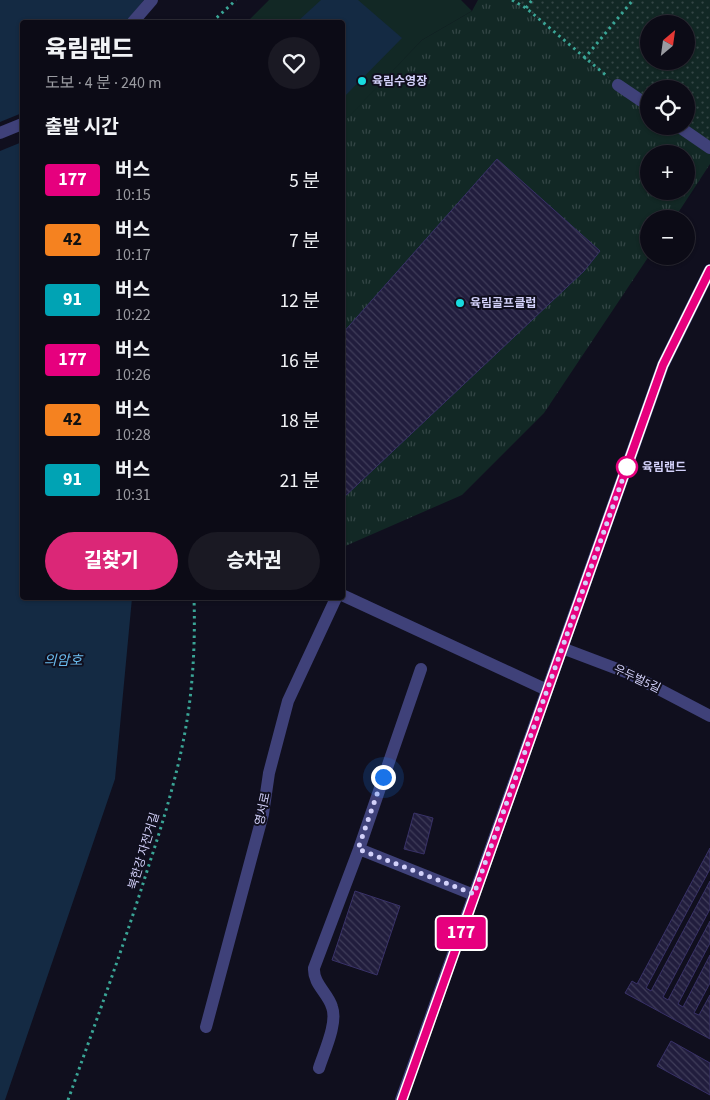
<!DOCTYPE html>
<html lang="ko">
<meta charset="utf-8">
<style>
body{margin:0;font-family:"Source Sans 3","Noto Sans KR",sans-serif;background:#1a1923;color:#f1f3f6;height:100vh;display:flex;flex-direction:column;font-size:19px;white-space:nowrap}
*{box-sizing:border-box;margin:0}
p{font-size:16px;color:#9a9ba1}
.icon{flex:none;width:28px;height:28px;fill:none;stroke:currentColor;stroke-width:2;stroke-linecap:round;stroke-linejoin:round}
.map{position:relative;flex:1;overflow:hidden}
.panel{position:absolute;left:20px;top:20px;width:325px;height:580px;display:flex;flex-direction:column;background:#0c0b16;border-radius:5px;box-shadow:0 1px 4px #0004,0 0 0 1px #2c2b35}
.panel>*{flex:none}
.badge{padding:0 10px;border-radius:4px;font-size:18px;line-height:32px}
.needle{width:32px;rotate:29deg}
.tools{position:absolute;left:640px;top:15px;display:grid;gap:10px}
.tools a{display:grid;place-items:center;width:55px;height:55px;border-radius:50%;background:#0c0b16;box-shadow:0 1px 4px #0004,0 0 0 1px #2c2b35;font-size:25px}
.you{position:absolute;width:25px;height:25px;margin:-12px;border:4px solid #fff;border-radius:50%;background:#1a73e8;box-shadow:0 0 0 8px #1a73e833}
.map>.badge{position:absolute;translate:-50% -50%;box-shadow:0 0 0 2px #fff}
h2{padding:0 25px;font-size:19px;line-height:45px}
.round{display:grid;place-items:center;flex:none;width:52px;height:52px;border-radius:26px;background:#1a1923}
.summary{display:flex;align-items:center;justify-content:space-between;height:85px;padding:0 25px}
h1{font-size:24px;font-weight:800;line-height:38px}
.cta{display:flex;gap:10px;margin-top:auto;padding:10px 25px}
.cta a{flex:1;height:58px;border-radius:30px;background:#db2777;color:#fff;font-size:20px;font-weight:800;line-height:58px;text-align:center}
.cta a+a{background:#1a1923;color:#f1f3f6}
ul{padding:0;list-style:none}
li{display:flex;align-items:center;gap:15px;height:60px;padding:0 25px}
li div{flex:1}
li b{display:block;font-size:19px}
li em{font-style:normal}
li .badge{min-width:55px;font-weight:700;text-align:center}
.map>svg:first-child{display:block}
</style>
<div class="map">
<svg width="710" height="1100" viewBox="0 0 710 1100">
<defs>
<pattern id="grass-tufts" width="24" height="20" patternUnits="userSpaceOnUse" patternTransform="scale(1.25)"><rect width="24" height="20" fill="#122825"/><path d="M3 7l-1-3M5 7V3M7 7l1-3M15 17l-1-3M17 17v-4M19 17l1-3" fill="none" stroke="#344646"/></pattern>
<pattern id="park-dots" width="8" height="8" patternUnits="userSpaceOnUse" patternTransform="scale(1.25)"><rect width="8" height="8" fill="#122825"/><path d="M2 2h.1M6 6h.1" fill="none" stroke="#344646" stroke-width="1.8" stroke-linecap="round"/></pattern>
<pattern id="building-back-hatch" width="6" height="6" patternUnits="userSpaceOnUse" patternTransform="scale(1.25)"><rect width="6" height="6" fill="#211d3d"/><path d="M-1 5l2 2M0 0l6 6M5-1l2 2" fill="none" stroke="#403d5a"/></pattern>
</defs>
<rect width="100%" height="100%" fill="#100f1e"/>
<path fill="url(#grass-tufts)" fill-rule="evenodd" d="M478,0h34l14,8 58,51 34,26 31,21v20h29l32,22v16l-36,55h-25v37l-105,157 -82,82 -119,52 -1,-424 80,-83 50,-29zM649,154h37v37h-37z"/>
<path fill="url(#park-dots)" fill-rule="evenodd" d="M512,0h198v148l-24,-22v-37h-37v17l-31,-21 -34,-26 -58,-51zM649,24h37v37h-37z"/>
<path fill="#122825" d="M269,0h192l11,11 -50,29 -79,83 -1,-101h-95z"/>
<path fill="#142a43" d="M0,0h144l-18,22h-104v576h110l-17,181 -110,321h-5z
M321,0h37l44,38 -59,60 -1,-76h-45z"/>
<path fill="#100f1e" d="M22,113v29l-22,9v-29z"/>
<path fill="url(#building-back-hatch)" stroke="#383167" d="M497,159l103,92 -16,20 -242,228v-165z
M414,813l19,5 -9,36 -20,-5z
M710,848v21l-64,119 5,3 59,-110v28l-47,88 5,3 42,-79v22l-32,61 5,3 27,-52v28l-16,30 5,2 11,-20v44l-85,-46 7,-12 5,3z
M355,891l45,15 -23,69 -45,-15z
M671,1041l39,22v32l-53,-29z"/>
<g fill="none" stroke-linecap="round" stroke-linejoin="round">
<path stroke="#3aa596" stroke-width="3" stroke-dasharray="2.5 4" stroke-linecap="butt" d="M512,0l14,8 82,69
M526,8l6,-8
M212,22l24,-22
M584,59l49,-59
M68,1100c27,-76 55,-152 79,-229 18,-55 36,-113 43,-172 4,-34 5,-67 4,-101"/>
<path stroke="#3f4179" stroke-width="12" d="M133,22l19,-22
M618,85l31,21
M678,126l32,22
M0,133l22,-9
M342,595l205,95
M562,648l66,25 82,43
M359,849l115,46
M206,1027l57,-213 6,-41 19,-72 48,-103
M319,1068c5,-16 19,-45 13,-61 -4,-14 -19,-23 -18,-39l45,-119 62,-180
M401,1100l262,-735 47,-95"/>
</g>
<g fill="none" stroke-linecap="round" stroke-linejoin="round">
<g stroke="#fff" stroke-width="11">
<path id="line" d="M402,1100l261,-735 47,-95"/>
</g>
<use href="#line" stroke="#e6007e" stroke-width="8"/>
<path stroke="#d3d1fa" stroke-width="5" stroke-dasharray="0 9" d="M383,777l-25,72 116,45 153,-427"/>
</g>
<g fill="#18dbdf" stroke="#100f1e" stroke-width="2">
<circle cx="362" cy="81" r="5"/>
<circle cx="460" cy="303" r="5"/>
</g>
<circle fill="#fff" stroke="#e6007e" stroke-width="2.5" cx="627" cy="467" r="10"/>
<g text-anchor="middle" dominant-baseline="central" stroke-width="4" stroke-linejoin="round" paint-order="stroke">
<g font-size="12" font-weight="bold" fill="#d3d1fa" stroke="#100f1e" text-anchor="start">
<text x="372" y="81">육림수영장</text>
<text x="470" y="303">육림골프클럽</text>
</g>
<g font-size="12" font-weight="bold" fill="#d3d1fa" stroke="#100f1e" text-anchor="start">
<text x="642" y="467">육림랜드</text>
</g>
<g font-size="12" fill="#d3d1fa" stroke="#100f1e">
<text transform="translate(637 679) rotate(25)">우두벌5길</text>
<text transform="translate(263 809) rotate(-78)">영서로</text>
<text transform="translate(144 851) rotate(-73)">북한강 자전거길</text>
</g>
<g font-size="14" font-style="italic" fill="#6abcef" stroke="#100f1e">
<text x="63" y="661">의암호</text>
</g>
</g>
</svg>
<div class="tools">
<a><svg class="needle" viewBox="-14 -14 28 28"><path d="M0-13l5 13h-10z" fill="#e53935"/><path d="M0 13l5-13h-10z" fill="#9a9ba1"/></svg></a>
<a><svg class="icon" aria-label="locate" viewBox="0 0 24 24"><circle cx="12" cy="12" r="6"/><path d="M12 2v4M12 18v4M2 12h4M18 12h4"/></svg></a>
<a>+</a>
<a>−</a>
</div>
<div class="you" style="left:383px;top:777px"></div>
<b class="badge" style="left:461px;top:933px;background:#e6007e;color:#fff">177</b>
<section class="panel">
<div class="summary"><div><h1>육림랜드</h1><p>도보 · 4 분 · 240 m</p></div><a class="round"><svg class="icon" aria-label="heart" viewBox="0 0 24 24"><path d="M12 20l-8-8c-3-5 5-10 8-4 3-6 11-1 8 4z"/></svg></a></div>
<h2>출발 시간</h2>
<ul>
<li><span class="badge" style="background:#e6007e;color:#fff">177</span><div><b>버스</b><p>10:15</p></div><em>5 분</em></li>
<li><span class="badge" style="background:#f58220;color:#111">42</span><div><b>버스</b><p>10:17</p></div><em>7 분</em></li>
<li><span class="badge" style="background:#00a3b4;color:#fff">91</span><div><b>버스</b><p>10:22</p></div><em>12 분</em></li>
<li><span class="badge" style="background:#e6007e;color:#fff">177</span><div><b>버스</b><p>10:26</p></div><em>16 분</em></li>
<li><span class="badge" style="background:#f58220;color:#111">42</span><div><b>버스</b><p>10:28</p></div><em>18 분</em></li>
<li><span class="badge" style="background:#00a3b4;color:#fff">91</span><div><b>버스</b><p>10:31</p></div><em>21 분</em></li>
</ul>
<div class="cta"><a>길찾기</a><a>승차권</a></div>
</section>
</div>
